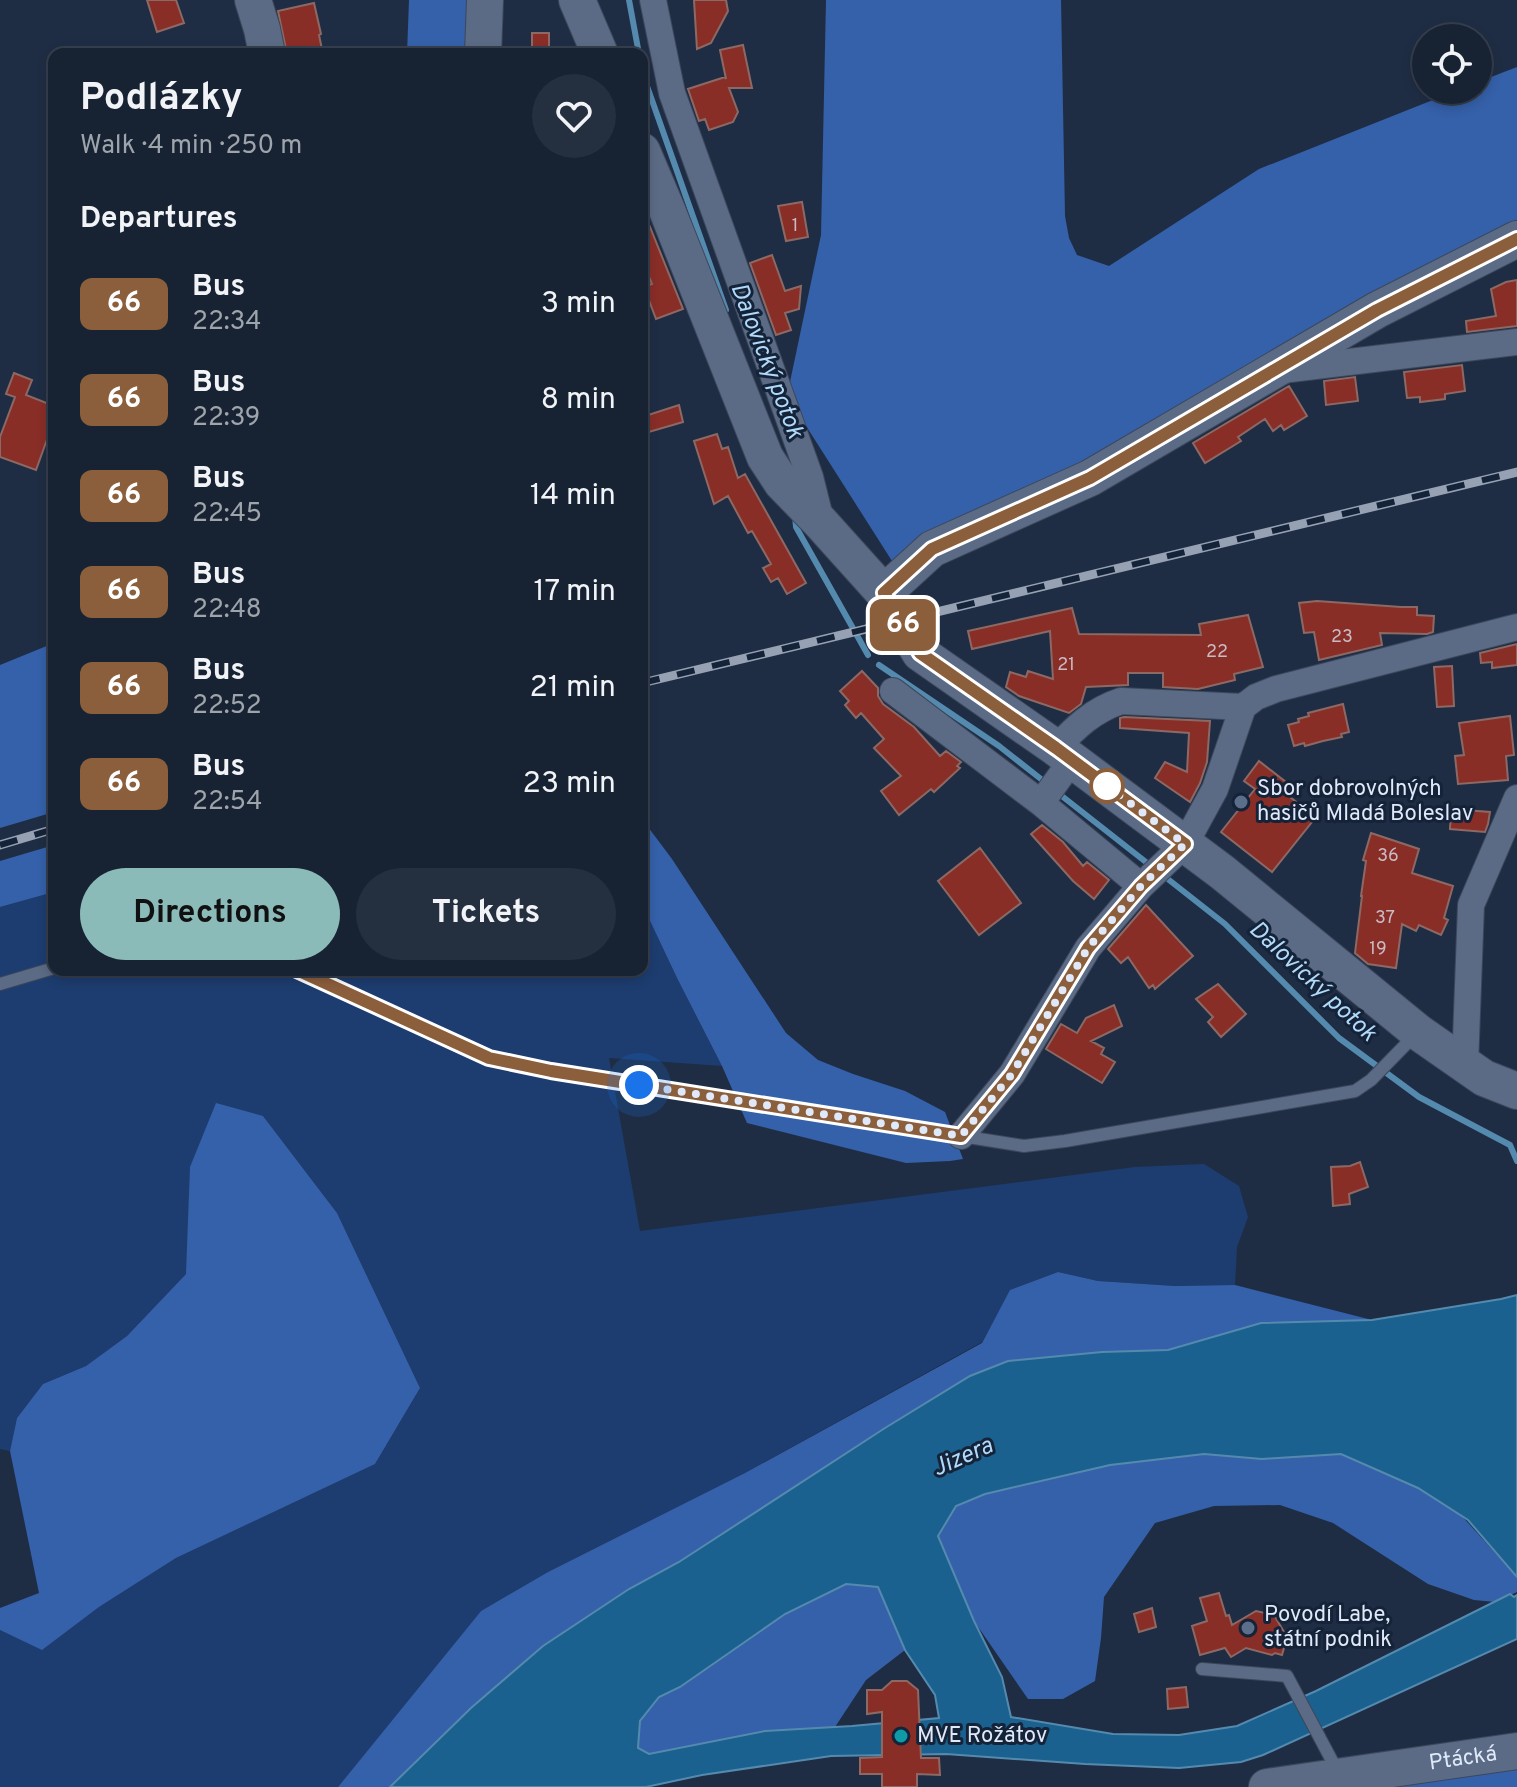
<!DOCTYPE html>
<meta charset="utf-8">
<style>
body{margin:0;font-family:Overpass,sans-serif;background:#242f3f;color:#f1f3f6;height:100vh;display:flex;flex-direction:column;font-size:30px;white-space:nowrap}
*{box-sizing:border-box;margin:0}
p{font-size:26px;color:#9ea4ac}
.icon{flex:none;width:44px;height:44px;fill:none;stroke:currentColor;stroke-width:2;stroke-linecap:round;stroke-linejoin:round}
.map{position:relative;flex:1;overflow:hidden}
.panel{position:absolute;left:48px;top:48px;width:600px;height:928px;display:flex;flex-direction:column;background:#172233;border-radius:16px;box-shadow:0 4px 12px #0003,0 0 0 2px #363f4e}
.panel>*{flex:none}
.badge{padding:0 16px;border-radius:12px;font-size:28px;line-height:52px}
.tools{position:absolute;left:1412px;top:24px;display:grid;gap:16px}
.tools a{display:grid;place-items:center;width:80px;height:80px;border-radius:50%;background:#172233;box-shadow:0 4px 12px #0003,0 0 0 2px #363f4e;font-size:40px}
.you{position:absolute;width:40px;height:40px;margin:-20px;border:6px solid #fff;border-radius:50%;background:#1a73e8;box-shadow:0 0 0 12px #1a73e833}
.map>.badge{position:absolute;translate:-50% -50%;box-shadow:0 0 0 4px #fff}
h2{padding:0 32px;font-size:30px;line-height:72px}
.round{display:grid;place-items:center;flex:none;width:84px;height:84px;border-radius:42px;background:#242f3f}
.summary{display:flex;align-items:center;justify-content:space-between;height:136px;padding:0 32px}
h1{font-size:38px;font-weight:700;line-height:60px}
.primary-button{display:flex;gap:16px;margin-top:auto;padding:16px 32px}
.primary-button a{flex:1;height:92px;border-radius:48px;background:#8bbbb9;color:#111;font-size:32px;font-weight:700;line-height:92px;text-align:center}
.primary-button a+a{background:#242f3f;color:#f1f3f6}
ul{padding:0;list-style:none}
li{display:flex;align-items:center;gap:24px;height:96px;padding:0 32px}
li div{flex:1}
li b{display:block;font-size:30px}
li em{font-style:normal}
li .badge{min-width:88px;font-weight:700;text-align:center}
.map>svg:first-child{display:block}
</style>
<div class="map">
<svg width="1517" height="1787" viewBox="0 0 1517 1787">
<rect width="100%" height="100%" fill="#1f2d44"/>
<path fill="#1d3d70" d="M54,892v78h588v-66l36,76 44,86 -113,-8 31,173 495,-64 69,-3 35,22 9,31 -11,30 -2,38 -60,1 -77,-5 -40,-9 -47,18 -29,52 -237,131 -197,99 -67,39 -143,176h-338v-157l43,19 56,-42 77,-49 199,-94 45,-76 -83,-175 -74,-97 -77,158 -59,62 -41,30 -43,18 -26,34 -7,33 -10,-2v-542z"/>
<path fill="#3561aa" d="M409,0h71l-3,54h-70z
M826,0h235l4,216 4,22 8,17 32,11 150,-97 199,-79h20v-8l39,-15v167l-438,244 -187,83 -105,-165 34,-161z
M54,643v169l-54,16v-163z
M642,819l30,40 114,174 32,27 35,14 52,17 40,21 18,47 -13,2 -44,2 -159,-40 -25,-57 -44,-86 -36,-76z
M54,845v47l-54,15v-46z
M216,1103l47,13 74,97 83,175 -45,76 -199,94 -77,49 -57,43 -42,-20v-22l39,-15 -29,-142 7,-33 26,-34 43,-18 41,-30 59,-62 4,-107z
M1058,1272l40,9 77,5 60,-1 137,35 -111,3 -93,27 -66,2 -217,76 -206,134 -50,27 -86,57 -72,62 -81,79h-52l143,-176 67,-39 197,-99 237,-130 28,-53z
M1204,1454l58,5 79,-5 77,34 42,26 57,63v15l-22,10 -21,-2 -46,-16 -95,-61 -53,-18 -66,1 -59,17 -51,74 -3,41 -6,43 -32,18h-35l-54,-78 -36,-84 18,-31 28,-12 126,-29z
M846,1584l32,3 27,63 -39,30 -31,47 -70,4 -116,23 -11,-6 2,-27 19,-24 21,-10 105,-73z
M1517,1766v21h-153z"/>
<path fill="#1a618f" stroke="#558aaf" stroke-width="2" fill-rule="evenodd" d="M1517,1295v282l-49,-57 -50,-32 -77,-34 -79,5 -58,-5 -94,11 -125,29 -29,12 -18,30 36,85 28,56 9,40 102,17 66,1 58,-9 79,-35 194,-97 4,3 3,-2v44l-254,116 -22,7 -62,6 -94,-4 -139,-10 -115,2 -129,19 -56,12h-256l81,-79 72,-62 86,-57 50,-27 206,-134 85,-52 38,-15 94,-9 66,-2 93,-27 111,-3 129,-21zM846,1584l32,3 27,63 30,45 4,23 -87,8 -87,5 -116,23 -11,-6 2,-27 19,-24 21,-10 105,-73z"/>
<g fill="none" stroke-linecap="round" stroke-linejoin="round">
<path stroke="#558aaf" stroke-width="6" d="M629,0l10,54
M642,72l84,238
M795,516l1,11 72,128
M879,665l120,81 47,37
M1058,793l93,73
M1164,876l61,48 114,114 80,59 91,48 7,16"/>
</g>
<path fill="#892d27" stroke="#8c6964" stroke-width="2" d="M147,0h29l8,23 -27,9z
M694,0h32l2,11 -17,32 -14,6z
M314,3l7,31 -2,1 4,19h-36l-9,-43z
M532,33h17v21h-17z
M743,45l9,43h-23l9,24 -5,10 -24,8 -4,-11 -6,2 -11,-32 37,-12 1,2 -6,-29z
M802,202l6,35 -22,4 -8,-35z
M642,207l41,102 -27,10 -12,-32 8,-3 -10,-24z
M772,255l13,36 16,-5 -2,23 -14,4 6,17 -15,5 -26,-72z
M1517,280v46l-50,6 -1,-11 30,-5 -5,-27 15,-7z
M1462,365l3,26 -20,3v5l-25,3v-5l-13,1 -3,-26z
M14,373l18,7 -6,15 28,11v14l-18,50 -36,-13v-20l15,-40 -9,-3z
M1355,377l3,24 -32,4 -2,-24z
M1289,386l18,30 -23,14 -3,-5 -8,6 -8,-12 -27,18 3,4 -36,22 -12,-20z
M679,405l4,17 -41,12v-17z
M717,434l5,15 6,-2 10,31 7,-4 61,109 -19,11 -9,-16 -7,4 -8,-14 8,-4 -19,-33 -4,2 -20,-37 -14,8 -20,-63z
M1317,601l84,6h16v8l17,1 -1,16 -6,2 -47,-1 2,12 -63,15 -5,-28 -10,1 -5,-30z
M1072,608l7,26 122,1 -2,-11 49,-9 15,52 -29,7 1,6 -37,9 -35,-2v-14h-35v12l-42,2 -5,17 -12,9 -50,-17 -13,-9 4,-15 16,5 2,-6 25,8 -3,-48 -78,18 -4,-18z
M1517,644v21l-25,3v-6l-11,1 -1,-10z
M1452,666l2,40 -17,1 -3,-40z
M862,671l16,17v8l5,8 31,23 26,29 6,-5 15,11 -4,4 3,2 -26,24 -3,-3 -32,26 -18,-24 20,-15 -27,-28 10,-9 -23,-26 -5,5 -11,-13 4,-4 -9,-10z
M1343,704l6,28 -8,2 1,3 -19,4 -18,5 -1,-3 -10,3 -6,-21 11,-3 -1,-3 11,-3 -1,-3z
M1510,716l4,39 -8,1 2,24 -50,4 -3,-28 9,-1 -5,-32z
M1124,717l86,4 -3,41 -7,21 -10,19 -35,-24 10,-16 22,10 2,-39 -69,-5v-10z
M1259,761l32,25 -5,8 30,23 -44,55 -51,-40 34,-43 -11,-8z
M1451,809l39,3 -2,12 -3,8 -35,-3z
M1042,825l21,17 20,24 4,-4 22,18 -15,19 -21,-18 -42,-47z
M1371,833l48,16 -7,24 41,13 -9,32 4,2 -7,15 -22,-10 -3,6 -14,-7 -6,44 -28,-4 -13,-11 7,-57h-1l5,-35 -3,-1z
M980,848l41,55 -42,32 -41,-54z
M1146,905l47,51 -38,33 -2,-4 -4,3 -21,-31 -7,6 -13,-14z
M1218,984l28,30 -25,23 -13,-15 5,-5 -17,-18z
M1114,1005l8,21 -31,15 13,7 -3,6 14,8 -13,21 -56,-34 15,-25 16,9 9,-15z
M1360,1162l8,25 -19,7 1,10 -17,2 -2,-39 19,-1z
M1219,1593l7,23 3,-1 3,10 24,-14 18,4 17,29 -7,4 -2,7 -7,-2 -3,2 -26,-7 -15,9 -6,-9 -25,7 -8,-29 15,-5 -7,-23z
M1152,1608l4,19 -17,5 -5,-18z
M892,1681h15l11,9 3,68h18l1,17 -23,-1v13h-35v-13h-22v-16l22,-1v-45l-15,2v-24h15z
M1186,1687l2,20 -20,2 -1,-20z"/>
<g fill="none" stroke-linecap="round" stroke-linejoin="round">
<g stroke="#3c475b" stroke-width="14">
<path id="lane" d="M297,970l192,88 62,13 473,75 41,-5 290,-50 16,-11 45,-46
M0,984l54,-16
M1202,1669l85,7 52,98"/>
</g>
<g stroke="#3c475b" stroke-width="28">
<path id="street" d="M653,0l19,93 138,384 11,44
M1282,370l235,-28
M893,691l148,112 100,83
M1056,748c19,-20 37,-38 65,-47l122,6 13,-10 20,-8 241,-62
M1041,803l31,-43
M1465,1066l6,-161 46,-107
M961,1136l51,-62 76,-126 53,-62 44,-42 30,-55 28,-82"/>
</g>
<g stroke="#3c475b" stroke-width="38">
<g id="secondary">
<path d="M253,0l9,29 5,25"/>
<path d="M577,0l23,54"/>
<path d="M483,54l2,-54"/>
<path d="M642,151l25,59 98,247 17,26 39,40 63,70 36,60 136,95 166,124 196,160 66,46 33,13"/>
<path d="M884,593l48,-44 158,-71 287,-168 140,-71"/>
<path id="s1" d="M1267,1787l250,-36"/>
</g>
</g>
<use href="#lane" stroke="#5b6b85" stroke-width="12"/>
<use href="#street" stroke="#5b6b85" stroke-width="26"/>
<use href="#secondary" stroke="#5b6b85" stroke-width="36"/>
<g stroke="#96a1b4" stroke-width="9">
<path id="rail" d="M642,683l875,-211
M0,845l54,-16"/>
</g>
<use href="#rail" stroke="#152339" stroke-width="6" stroke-dasharray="18" stroke-linecap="butt"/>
</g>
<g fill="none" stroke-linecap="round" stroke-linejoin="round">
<g stroke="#fff" stroke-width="18">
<path id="line" d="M297,970l192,88 62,13 410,65 51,-62 76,-126 53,-62 44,-42 -129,-96 -136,-95 -36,-60 48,-44 158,-71 287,-168 140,-71"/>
</g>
<use href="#line" stroke="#8b5e3c" stroke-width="12"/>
<path stroke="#e0e9f9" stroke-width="8" stroke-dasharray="0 14.4" d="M639,1085l322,51 51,-62 76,-126 53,-62 44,-42 -78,-58"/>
</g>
<circle fill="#fff" stroke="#8b5e3c" stroke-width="4" cx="1107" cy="786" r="16"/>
<g fill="#5c6f8a" stroke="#152339" stroke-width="3">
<circle cx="1241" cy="802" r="8"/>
<circle cx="1248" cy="1628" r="8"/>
</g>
<circle fill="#0f9aa8" stroke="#152339" stroke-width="3" cx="901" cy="1736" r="8"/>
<g text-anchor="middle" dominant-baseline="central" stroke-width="6" stroke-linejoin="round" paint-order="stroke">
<g font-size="18" fill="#cabac4">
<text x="795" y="226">1</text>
<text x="1342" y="637">23</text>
<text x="1217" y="652">22</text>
<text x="1066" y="665">21</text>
<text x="1388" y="856">36</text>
<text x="1385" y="918">37</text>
<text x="1378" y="949">19</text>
</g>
<g font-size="22" fill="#e0e9f9" stroke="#152339" text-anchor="start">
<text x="1257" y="789">Sbor dobrovolných<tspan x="1257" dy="25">hasičů Mladá Boleslav</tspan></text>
<text x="1264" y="1615">Povodí Labe,<tspan x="1264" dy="25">státní podnik</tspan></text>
<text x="917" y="1736">MVE Rožátov</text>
</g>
<g font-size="22" fill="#e0e9f9" stroke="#152339">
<text stroke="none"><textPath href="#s1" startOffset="198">Ptácká</textPath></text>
</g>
<g font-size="24" font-style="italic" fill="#b1d9fa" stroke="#152339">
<text transform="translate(766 361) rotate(69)">Dalovický potok</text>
<text transform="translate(1312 982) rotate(43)">Dalovický potok</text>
<text transform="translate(963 1458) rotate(-24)">Jizera</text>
</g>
</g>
</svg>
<div class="tools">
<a><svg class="icon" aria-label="locate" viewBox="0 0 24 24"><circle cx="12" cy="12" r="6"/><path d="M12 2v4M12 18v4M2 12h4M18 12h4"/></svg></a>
</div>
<div class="you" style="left:639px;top:1085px"></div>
<b class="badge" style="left:903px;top:625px;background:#8b5e3c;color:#fff">66</b>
<section class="panel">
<div class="summary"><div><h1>Podlázky</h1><p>Walk · 4 min · 250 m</p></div><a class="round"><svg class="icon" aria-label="heart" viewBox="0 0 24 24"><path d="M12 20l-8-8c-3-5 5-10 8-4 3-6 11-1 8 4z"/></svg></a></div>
<h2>Departures</h2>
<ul>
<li><span class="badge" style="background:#8b5e3c;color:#fff">66</span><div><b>Bus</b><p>22:34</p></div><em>3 min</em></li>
<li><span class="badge" style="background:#8b5e3c;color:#fff">66</span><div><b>Bus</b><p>22:39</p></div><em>8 min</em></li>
<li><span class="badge" style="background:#8b5e3c;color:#fff">66</span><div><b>Bus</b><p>22:45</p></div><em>14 min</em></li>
<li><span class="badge" style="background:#8b5e3c;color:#fff">66</span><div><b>Bus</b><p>22:48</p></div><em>17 min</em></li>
<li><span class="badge" style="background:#8b5e3c;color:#fff">66</span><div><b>Bus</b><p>22:52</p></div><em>21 min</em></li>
<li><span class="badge" style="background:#8b5e3c;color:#fff">66</span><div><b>Bus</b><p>22:54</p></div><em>23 min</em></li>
</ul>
<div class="primary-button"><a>Directions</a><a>Tickets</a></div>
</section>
</div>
